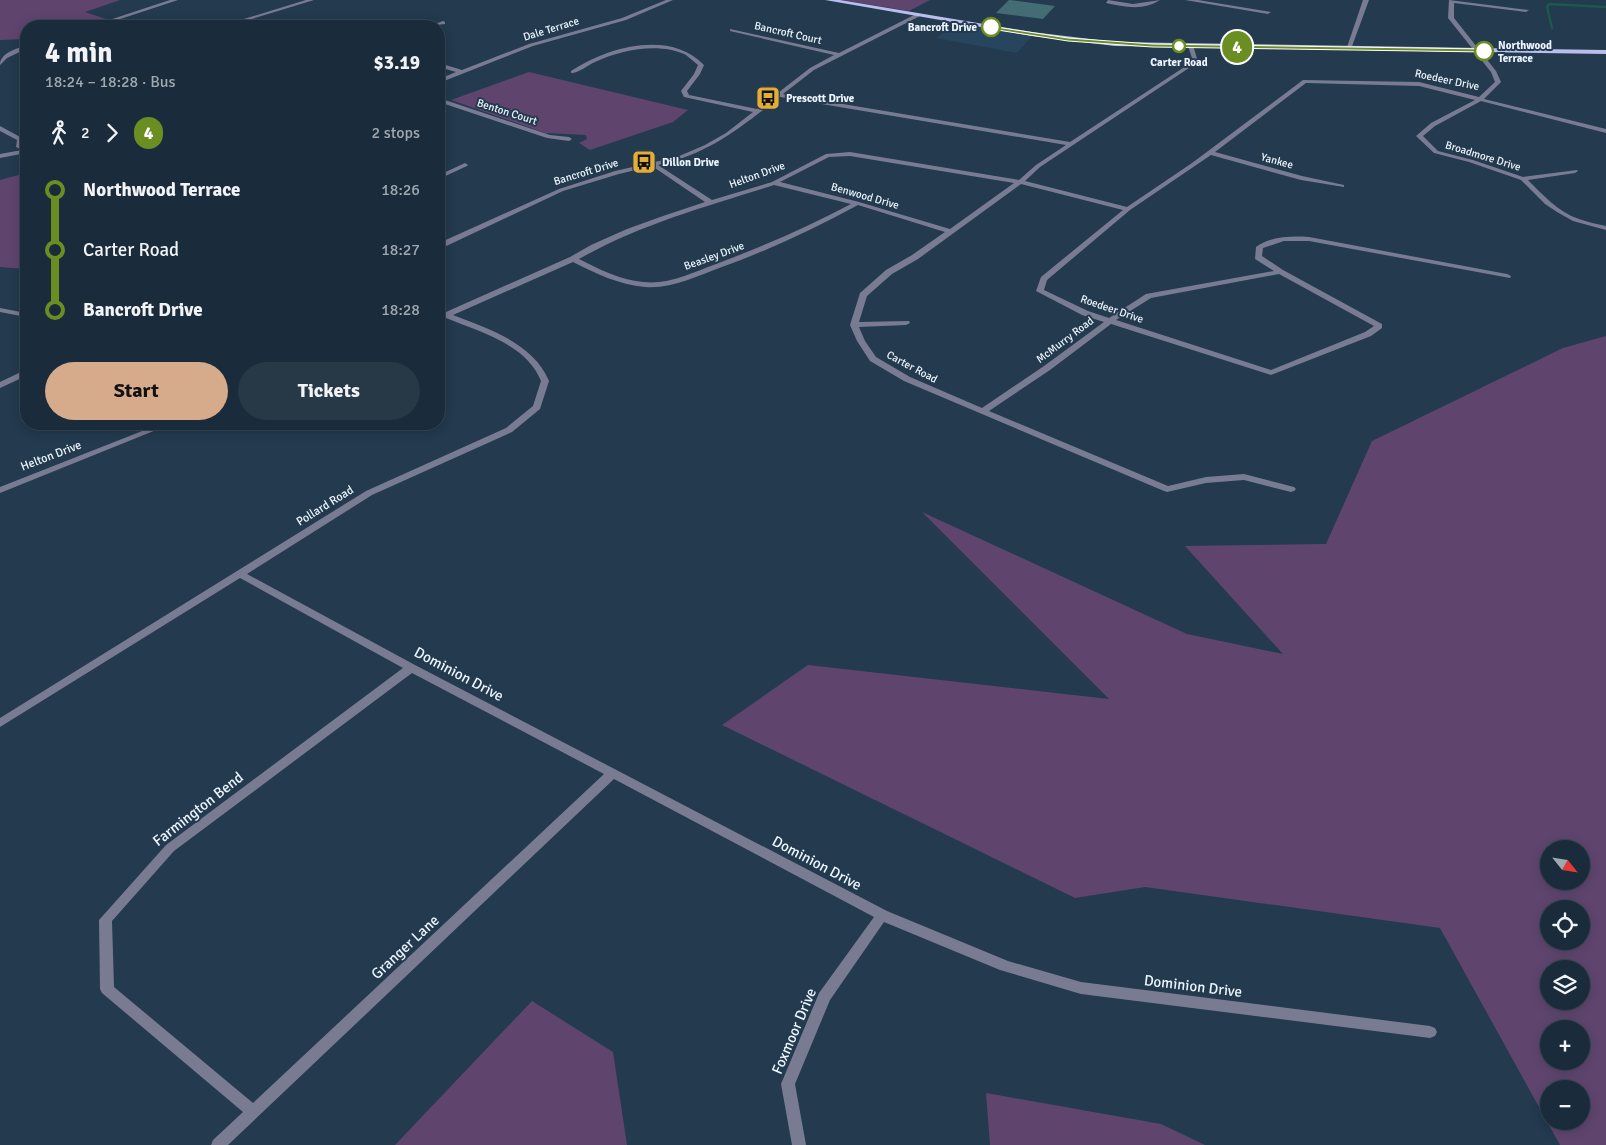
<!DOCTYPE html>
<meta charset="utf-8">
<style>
body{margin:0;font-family:Signika,sans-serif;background:#273846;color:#f1f3f6;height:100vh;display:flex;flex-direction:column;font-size:19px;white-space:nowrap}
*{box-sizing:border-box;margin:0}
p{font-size:16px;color:#9fa7af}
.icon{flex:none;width:28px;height:28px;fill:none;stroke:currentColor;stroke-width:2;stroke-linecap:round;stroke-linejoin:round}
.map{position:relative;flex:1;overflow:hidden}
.drawer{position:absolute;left:20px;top:20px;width:425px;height:410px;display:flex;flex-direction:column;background:#1a2c3b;border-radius:20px;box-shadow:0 2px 12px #0003,0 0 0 1px #384855}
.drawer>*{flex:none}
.badge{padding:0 10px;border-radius:16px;font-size:18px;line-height:32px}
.needle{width:32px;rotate:120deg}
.controls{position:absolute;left:1540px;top:840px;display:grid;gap:10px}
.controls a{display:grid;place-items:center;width:50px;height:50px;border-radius:50%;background:#1a2c3b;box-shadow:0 2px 12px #0003,0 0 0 1px #384855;font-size:25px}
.map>.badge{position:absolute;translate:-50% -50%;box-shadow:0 0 0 2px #fff}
.legs{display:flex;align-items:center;gap:8px;height:55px;padding:0 25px;font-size:16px}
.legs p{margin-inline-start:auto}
.overview{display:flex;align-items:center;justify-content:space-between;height:85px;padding:0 25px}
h1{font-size:28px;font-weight:700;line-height:38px}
.button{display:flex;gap:10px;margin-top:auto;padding:10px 25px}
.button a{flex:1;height:58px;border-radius:30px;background:#d6ab8b;color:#111;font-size:20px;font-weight:700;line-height:58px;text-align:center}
.button a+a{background:#273846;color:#f1f3f6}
ul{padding:0 25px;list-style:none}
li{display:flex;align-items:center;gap:18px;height:60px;font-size:19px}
li i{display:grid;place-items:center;width:8px;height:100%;margin:0 6px;background:currentColor}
li i::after{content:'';width:12px;height:12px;margin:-6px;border:4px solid;border-radius:50%;background:#1a2c3b}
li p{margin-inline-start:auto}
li:first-child i{background:linear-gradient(#0000 50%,currentColor 0)}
li:last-child i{background:linear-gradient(currentColor 50%,#0000 0)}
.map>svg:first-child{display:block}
</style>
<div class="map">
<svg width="1606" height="1145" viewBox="0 0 1606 1145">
<rect width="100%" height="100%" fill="#233a4f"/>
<path fill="#28455e" d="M963,20l53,9 20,3 -19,21 -81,-15z"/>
<path fill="#5f456e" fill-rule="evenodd" d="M0,0h120l-35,12 24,8 -22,6h-61v13l-26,1z
M841,0h89l-21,11z
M529,72l159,38 -15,12 -83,28 -11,-7 8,-4 -1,-4 -41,-2 -94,-33z
M26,173v42l-2,2 2,2v50l-26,-2v-87z
M1606,336v809h-46l-120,-217 -295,-41 -70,11 -353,-173 86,-60 301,34 -187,-187 265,122 96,20 -98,-108 141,-2 46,-103 191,-93zM1549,849h32v32h-32zM1549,909h32v32h-32zM1549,969h32v32h-32zM1549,1029h32v32h-32zM1549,1089h32v32h-32z
M532,1001l81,51 14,93h-232z
M986,1093l175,31 44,21h-215z"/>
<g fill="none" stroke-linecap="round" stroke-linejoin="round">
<path stroke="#1c584f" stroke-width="2.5" d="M1552,28l-5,-21 2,-3 57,3"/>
</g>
<path fill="#446c75" d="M1009,0h1l45,6 -12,13 -47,-6z"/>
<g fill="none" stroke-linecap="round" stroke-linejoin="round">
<path fill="#797b93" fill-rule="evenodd" d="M170,0h8l-79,26h-8z
M306,0h8l-85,26h-8z
M666,0h7l-47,20 -93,26 -94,37v-4l17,-7 -17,-5v-4l23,7 67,-26 93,-26z
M1108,0l25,4 27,-4c-16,11 -36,7 -54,3z
M1185,0h13l73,12 -3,2z
M1363,0h6l-18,49 -5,1z
M1449,0l80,10 -3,2 -72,-9v15l42,53 5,11 -17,17 122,30v4l-125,-32 -46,25 -12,10 15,15 35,9 50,17 54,-7 1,1 -3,2 -47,7c15,15 30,32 51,39 8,3 18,5 27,7v4l-33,-9 -16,-9 -12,-8 -24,-24 -52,-18 -35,-9 -18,-17 15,-13 44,-23 -56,-14 -113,-3 -91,69 87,24 42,9v2l-43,-7 -90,-25 -81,55 -83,70 -3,10 44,21 21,7 37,-24 128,-23 -19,-12 1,-12c15,-11 36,-11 53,-10l198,37 4,2 -1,2 -201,-37h-25l-21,7 -1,8 21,14 99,54v4l-11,8 -100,39 -160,-51 -61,46 -61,41 179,75 38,-9 38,-3 50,13 2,2 -2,2 -3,1 -47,-12 -38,3 -39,9 -3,-1 -260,-110 -34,-20 -13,-20 -7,-16 10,-32 26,-23 26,-15 33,-23 -87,-27c-44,24 -89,45 -136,62 -25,9 -50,22 -77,20 -26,-2 -50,-14 -72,-25l-120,53c36,14 80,28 96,66l-9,28 -28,23 -140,63 -125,79 168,91 472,246 121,50 73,21 349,44 5,2 2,4 -2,4 -5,2 -349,-44 -81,-24 -116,-48 -54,78 -35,84 11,61h-14l-11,-61 38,-91 55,-76 -260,-138 -386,366h-17l2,-5 30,-28 -141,-119 -2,-4 -1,-69 67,-75 237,-177 -163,-90 -240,149v-9l366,-227 140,-63 27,-22 8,-25c-15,-37 -61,-49 -95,-63h-5l-2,-3v-5l7,2 124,-55 21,-12 36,-16 36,-13 42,-14 -53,-36 -33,8 -56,17 -121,57h-3v-5l120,-54 56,-18 62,-14 28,-12 21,-12 27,-21 -69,-15 -3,-6 13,-17 4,-9c-4,-3 -8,-7 -12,-10 -27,-13 -65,-5 -91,7 -7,3 -16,11 -24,11v-2c36,-24 99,-42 133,-6l-4,9 -13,17 2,4 68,14 53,-41 24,-13 -104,-24v-2l109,24 79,-40 2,1v2l-106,54 -31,24 287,48 119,-78 4,-3 -5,-15 5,-1 5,17 -158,105 -15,14 102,26 65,-44 111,-83 116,2 60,15 16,-15 -4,-10 -43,-54zM780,97l286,48 -30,20 -17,15 -169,-28 -24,2 -54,28 -60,18 -54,-35c53,-12 80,-36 122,-68zM850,156l164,27 -64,46 -91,-27 -79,-20 49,-25zM1021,184l102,26 -82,67 -5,14 46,24 22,7 -60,44 -62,42 -72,-31 -34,-20 -11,-16 -6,-14 47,-2 4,-2 -1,-2 -50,1 8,-26 25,-22 26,-15zM774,185l77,19c-44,23 -89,43 -135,60 -24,9 -48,21 -73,18 -23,-2 -44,-13 -64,-23 61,-35 129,-53 195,-74zM1279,274l95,52 -9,6 -94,38 -155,-50 35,-22zM412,673l192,101 -351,329 -139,-116 -2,-66 62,-70z
M443,21l2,1v2l-16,2z
M26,45v4l-19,9 -7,7c0,-12 16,-16 26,-20z
M439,98l111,37 19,2 3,2 -3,2 -22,-3 -108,-36z
M0,126l22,12v8l4,1v6l-26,5v-4l22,-4 -6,-3 1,-7 -17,-9z
M465,163l3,2 -1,1 -28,13v-4z
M0,308l26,5v4l-26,-5z
M23,371h3v5l-26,12v-6z
M160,424h11l-171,69v-6z"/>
<path fill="#b9beed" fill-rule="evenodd" d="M825,0h15l192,32 83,10 491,8v4l-491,-8 -83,-10z"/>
</g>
<path fill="#6b8e23" stroke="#fff" d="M989,26l79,12 84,6 332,5 3,2 -3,1 -332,-5 -84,-6 -77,-12z"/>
<defs>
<g id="bus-square" transform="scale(1.25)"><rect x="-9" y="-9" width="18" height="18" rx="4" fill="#e3ae35" stroke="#233a4f"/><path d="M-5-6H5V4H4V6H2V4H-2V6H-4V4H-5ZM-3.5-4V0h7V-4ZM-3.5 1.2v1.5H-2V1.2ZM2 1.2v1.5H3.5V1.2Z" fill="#111"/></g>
</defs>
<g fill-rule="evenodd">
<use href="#bus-square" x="768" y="98"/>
<use href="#bus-square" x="644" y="162"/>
</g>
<g fill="#fff" stroke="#6b8e23" stroke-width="2.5">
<circle cx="991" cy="27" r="9"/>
<circle cx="1179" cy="46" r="6"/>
<circle cx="1484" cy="51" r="9"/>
</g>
<g text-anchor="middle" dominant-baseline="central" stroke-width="4" stroke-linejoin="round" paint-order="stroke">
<g font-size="11" font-weight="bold" fill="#ecf5fd" stroke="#233a4f" text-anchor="end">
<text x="977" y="27">Bancroft Drive</text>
<text x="1498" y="45" text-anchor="start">Northwood<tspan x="1498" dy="13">Terrace</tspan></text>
<text x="1179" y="62" text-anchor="middle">Carter Road</text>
</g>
<g font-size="11" fill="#ecf5fd" stroke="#233a4f">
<text transform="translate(551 29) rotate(-17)">Dale Terrace</text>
<text transform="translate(788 33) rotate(13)">Bancroft Court</text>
<text transform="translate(1447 80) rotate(12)">Roedeer Drive</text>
<text transform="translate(507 112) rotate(18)">Benton Court</text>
<text transform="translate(1483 156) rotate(17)">Broadmore Drive</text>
<text transform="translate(1277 161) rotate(15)">Yankee</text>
<text transform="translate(586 172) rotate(-17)">Bancroft Drive</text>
<text transform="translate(757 175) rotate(-20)">Helton Drive</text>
<text transform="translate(865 196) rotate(16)">Benwood Drive</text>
<text transform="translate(714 256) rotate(-20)">Beasley Drive</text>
<text transform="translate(1112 309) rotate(19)">Roedeer Drive</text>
<text transform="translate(1065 340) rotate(-37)">McMurry Road</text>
<text transform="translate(912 367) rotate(28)">Carter Road</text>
</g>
<g font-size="11" font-weight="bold" fill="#ecf5fd" stroke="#233a4f" text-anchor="start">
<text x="786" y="98">Prescott Drive</text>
<text x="662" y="162">Dillon Drive</text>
</g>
<g font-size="12" fill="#ecf5fd" stroke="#233a4f">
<text transform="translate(51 456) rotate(-21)">Helton Drive</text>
<text transform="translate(325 506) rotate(-32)">Pollard Road</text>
</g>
<g font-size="15" fill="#ecf5fd" stroke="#233a4f">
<text transform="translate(459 674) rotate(28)">Dominion Drive</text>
<text transform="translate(198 809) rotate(-38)">Farmington Bend</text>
<text transform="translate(817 863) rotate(28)">Dominion Drive</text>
<text transform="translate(405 947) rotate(-43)">Granger Lane</text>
<text transform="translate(1193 986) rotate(7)">Dominion Drive</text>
<text transform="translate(794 1031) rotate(-67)">Foxmoor Drive</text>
</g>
</g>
</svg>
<div class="controls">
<a><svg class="needle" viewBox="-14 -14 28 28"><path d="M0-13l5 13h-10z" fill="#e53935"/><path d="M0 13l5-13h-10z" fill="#9fa7af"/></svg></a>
<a><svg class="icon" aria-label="locate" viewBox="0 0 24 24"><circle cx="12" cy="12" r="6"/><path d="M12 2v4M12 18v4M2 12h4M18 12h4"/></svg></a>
<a><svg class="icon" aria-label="layers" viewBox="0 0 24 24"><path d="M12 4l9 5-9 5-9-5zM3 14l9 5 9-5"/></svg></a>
<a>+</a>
<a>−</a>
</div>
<b class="badge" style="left:1237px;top:47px;background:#6b8e23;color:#fff">4</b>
<section class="drawer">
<div class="overview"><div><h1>4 min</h1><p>18:24 – 18:28 · Bus</p></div><b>$3.19</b></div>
<div class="legs"><svg class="icon" aria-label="walk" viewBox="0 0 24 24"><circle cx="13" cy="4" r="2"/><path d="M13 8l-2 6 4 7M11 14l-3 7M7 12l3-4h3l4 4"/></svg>2<svg class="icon" aria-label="forward" viewBox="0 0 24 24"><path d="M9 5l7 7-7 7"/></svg><b class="badge" style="background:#6b8e23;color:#fff">4</b><p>2 stops</p></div>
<ul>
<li><i style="color:#6b8e23"></i><b>Northwood Terrace</b><p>18:26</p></li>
<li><i style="color:#6b8e23"></i><span>Carter Road</span><p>18:27</p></li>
<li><i style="color:#6b8e23"></i><b>Bancroft Drive</b><p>18:28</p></li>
</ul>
<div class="button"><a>Start</a><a>Tickets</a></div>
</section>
</div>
